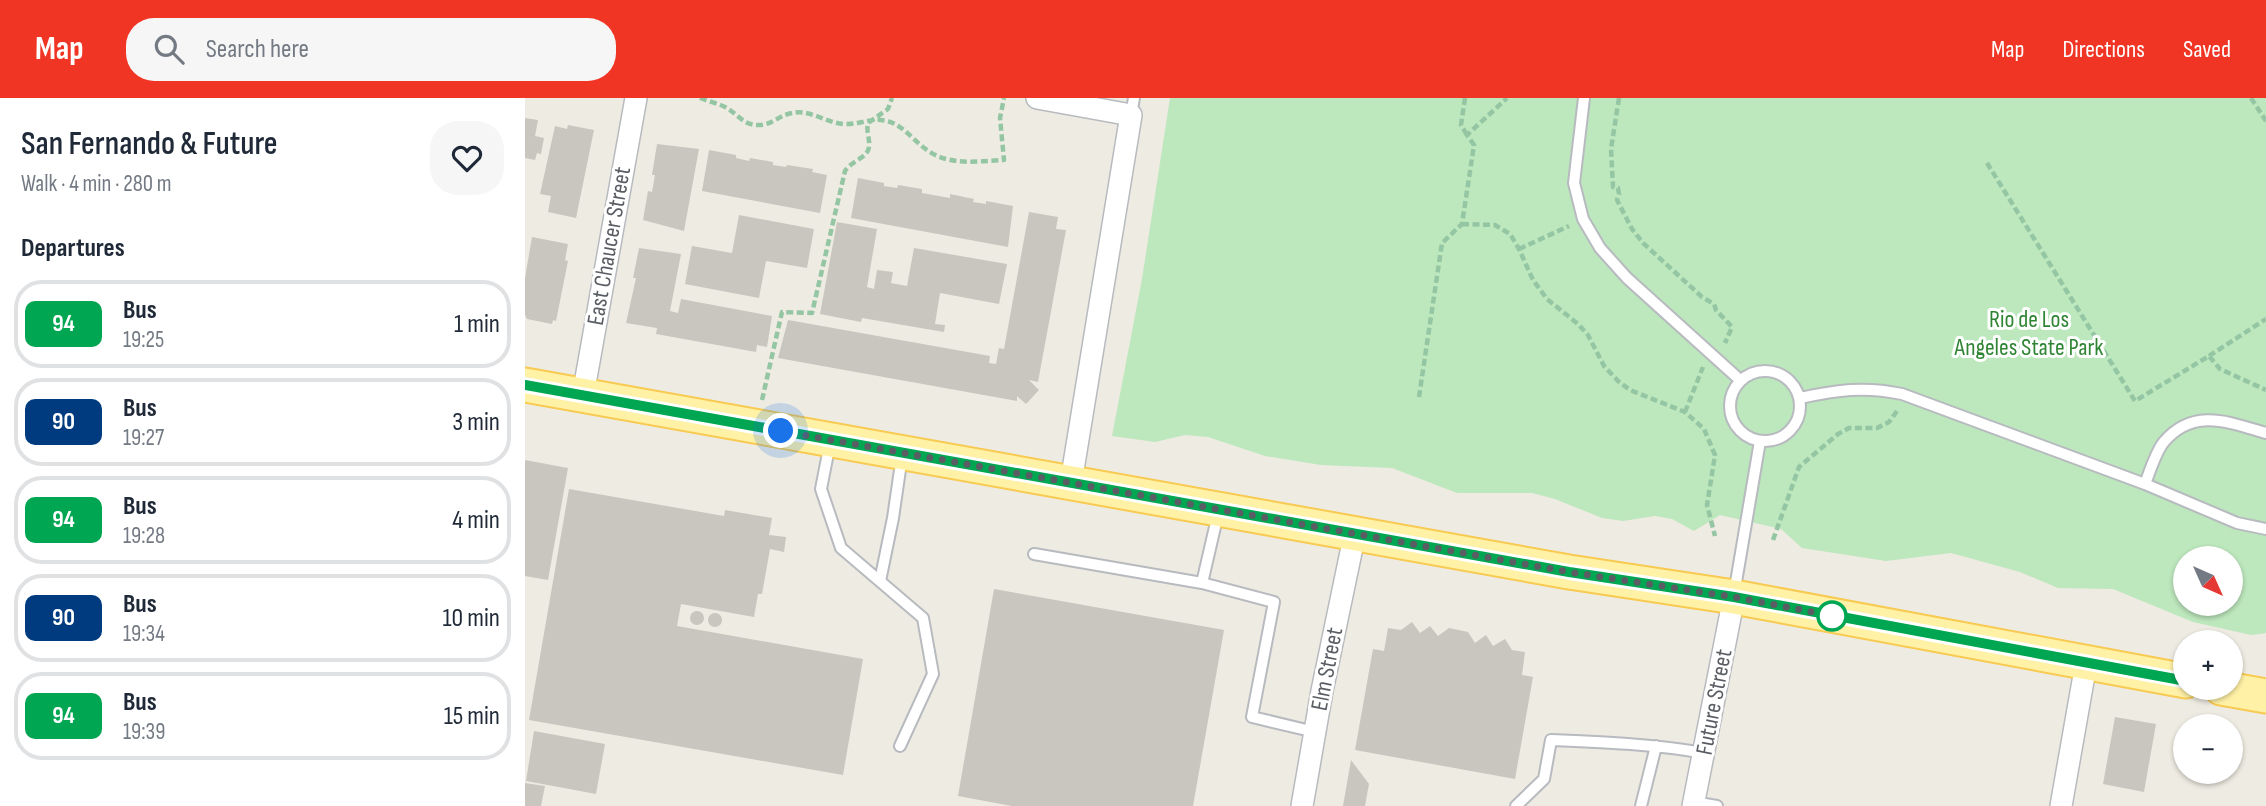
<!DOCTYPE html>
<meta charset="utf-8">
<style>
body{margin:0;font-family:"Sofia Sans Condensed",sans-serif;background:#f6f6f7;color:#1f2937;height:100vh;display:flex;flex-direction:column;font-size:26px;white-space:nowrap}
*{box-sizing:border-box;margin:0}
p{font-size:23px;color:#747a83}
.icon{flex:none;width:38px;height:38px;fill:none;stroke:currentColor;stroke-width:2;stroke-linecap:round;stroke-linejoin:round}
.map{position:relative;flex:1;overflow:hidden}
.sheet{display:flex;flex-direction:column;background:#fff;width:525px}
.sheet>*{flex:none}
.badge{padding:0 14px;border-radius:10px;font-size:24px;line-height:46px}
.needle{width:46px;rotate:135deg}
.buttons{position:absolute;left:1648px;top:448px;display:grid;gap:14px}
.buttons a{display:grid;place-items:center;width:70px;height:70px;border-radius:50%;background:#fff;box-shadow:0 2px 5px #0004;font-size:35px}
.you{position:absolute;width:35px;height:35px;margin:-18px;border:5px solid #fff;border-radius:50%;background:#1a73e8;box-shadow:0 0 0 10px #1a73e833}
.map>.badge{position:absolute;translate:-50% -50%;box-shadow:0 0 0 4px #fff}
h2{padding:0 21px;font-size:26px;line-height:63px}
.round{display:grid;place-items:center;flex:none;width:74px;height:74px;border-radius:28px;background:#f6f6f7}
.summary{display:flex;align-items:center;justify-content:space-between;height:119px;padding:0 21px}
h1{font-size:33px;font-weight:600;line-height:52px}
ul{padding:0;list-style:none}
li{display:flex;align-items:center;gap:21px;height:88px;margin:0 14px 10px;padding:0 7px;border:4px solid #e0e1e3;border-radius:28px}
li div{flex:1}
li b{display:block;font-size:26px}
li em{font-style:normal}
li .badge{min-width:77px;font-weight:700;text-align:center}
header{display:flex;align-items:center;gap:42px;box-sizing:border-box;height:98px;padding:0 35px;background:#f13524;color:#fff}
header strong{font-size:33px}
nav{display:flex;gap:38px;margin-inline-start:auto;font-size:24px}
.search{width:490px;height:63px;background:#f6f6f7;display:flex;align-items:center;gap:18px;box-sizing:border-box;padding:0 24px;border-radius:28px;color:#747a83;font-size:26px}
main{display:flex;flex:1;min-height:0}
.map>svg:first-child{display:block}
</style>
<header>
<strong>Map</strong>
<div class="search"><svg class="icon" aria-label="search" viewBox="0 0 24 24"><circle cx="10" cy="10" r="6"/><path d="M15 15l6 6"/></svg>Search here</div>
<nav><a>Map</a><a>Directions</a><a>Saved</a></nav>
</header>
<main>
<section class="sheet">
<div class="summary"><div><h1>San Fernando &amp; Future</h1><p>Walk · 4 min · 280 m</p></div><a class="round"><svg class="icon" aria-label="heart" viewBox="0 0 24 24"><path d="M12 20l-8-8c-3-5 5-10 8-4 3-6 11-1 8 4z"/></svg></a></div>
<h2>Departures</h2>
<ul>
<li><span class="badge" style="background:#00a651;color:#fff">94</span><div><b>Bus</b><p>19:25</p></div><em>1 min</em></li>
<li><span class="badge" style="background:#003b80;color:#fff">90</span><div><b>Bus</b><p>19:27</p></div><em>3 min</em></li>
<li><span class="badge" style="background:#00a651;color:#fff">94</span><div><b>Bus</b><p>19:28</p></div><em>4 min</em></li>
<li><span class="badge" style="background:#003b80;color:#fff">90</span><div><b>Bus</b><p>19:34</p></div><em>10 min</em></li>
<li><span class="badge" style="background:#00a651;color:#fff">94</span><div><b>Bus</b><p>19:39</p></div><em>15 min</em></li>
</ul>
</section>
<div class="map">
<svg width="1741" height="708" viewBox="0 0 1741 708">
<rect width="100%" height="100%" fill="#eeebe2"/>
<path fill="#bde7bd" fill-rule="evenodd" d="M645,0h1096v535l-15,2 -58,-13 -80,-33 -55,-1 -38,-16 -69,-19 -65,8 -84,-13 -21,-19 -61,-14 -26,16 -22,-12 -17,-3 -32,5 -21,-3 -47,-19 -23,-6h-75l-65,-25 -71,-3 -56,-9 -57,-19 -23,-2 -30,7 -43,-6 30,-157zM1661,460h45v46h-45z"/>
<path fill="#c9c6bf" d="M0,20l13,2 -3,16 9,2 -3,16 -4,-1 -2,7 -10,-2z
M43,27l26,5 -18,88 -28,-6 3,-16 -11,-2 15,-68 12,3z
M132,46l42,5 -15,82 -41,-11 5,-29 4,1 3,-17h-3z
M184,52l27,5v3l13,3 1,-3 23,4v3l13,2 1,-2 26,4 -1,3 15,3 -7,38 -118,-22z
M333,80l26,5v3l13,2 1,-3 24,4v4l28,5v-4l24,5 -1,3 13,2v-3l27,5 -5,41 -157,-29z
M504,114l29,5 -2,12 10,1 -28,152 -9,-2 10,10 -13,14 -9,-8v5l-239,-43 10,-38 202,36 -1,7 7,1 3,-16 5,1z
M214,117l75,14 -7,39 -41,-7 -7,37 -74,-14 7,-38 40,7z
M312,124l40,7 -10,58 7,2 3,-19 16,2 -2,11 16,3 7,-38 93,16 -8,40 -59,-11 -5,31 10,1 -1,7 -82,-14 -1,4 -41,-8z
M7,139l36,7 -3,16 3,1 -12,60 -3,-1 -1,4 -25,-5 -2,-4v-37z
M114,150l42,6 -11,57 8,2 3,-14 91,17 -5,31 -10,-2 -1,7 -100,-18 1,-6 -31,-5 10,-45h-3z
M0,362l43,8 -20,112 -23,-4z
M44,391l155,27 1,-6 47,8 -3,17 17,2 -2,15 -14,-3 -8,45h-4l-4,23 -73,-13 -4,22 186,33 -20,116 -314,-55z
M469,491l230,41 -31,176h-181l-54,-10z
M165 520a7 7 0 1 1 14 0a7 7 0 1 1-14 0Z
M183 522a7 7 0 1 1 14 0a7 7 0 1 1-14 0Z
M887,524l8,11 10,-7 8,10 11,-8 19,4 7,11 11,-8 7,11 12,-7 7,11 13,2 -3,23 11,2 -18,102 -160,-29 18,-101 11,2 4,-23 13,2z
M1590,619l41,7 -12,68 -41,-8z
M9,633l71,13 -9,50 -70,-13z
M826,662l18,24 -4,22h-22z
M0,685l20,3 -4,20h-16z"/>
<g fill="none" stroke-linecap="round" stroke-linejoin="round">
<g stroke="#b7babf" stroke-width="14">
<path id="service" d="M1059,0l-10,85 9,36 17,29 27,30 113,102
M606,17l3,-17
M1205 308a35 35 0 1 1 70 0a35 35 0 1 1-70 0Z
M1275,300c37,-8 64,-12 102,-4l243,90 92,39 29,6
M305,345l-9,46 20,59 82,70 10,56 -33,72
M1620,386c5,-13 10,-30 18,-41 30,-36 65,-21 103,-10
M693,416l-16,69 72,19 -22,115 63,15
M509,456l168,29
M355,483l13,-63 9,-62
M1209,496l26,-153
M1168,704l24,4
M991,708l28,-27 7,-39c51,2 102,4 153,13
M1116,708l15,-60"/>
</g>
<g stroke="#b7babf" stroke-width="24">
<path id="minor" d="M512,0l94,17 -60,367
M58,297l53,-297
M777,708l20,-115 33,-158
M1168,708l41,-209
M1536,708l25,-142"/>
</g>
<g stroke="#f8ca51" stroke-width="37">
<path id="primary" d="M0,287l1044,187 165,25 452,84
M1696,590l45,8"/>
</g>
<path stroke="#94c6a3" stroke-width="4.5" stroke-dasharray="7 3.5" stroke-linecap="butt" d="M175,0c8,3 17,5 25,9 12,6 18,18 32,18 14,1 22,-10 35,-12 18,-4 34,10 52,11 15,1 27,-7 43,-3 17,4 28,22 43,31 22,14 49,9 74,8l-4,-42 4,-20
M940,0l-4,27 6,10
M1094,0l-8,51 2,38 5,1 1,6 -2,6 15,29 11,14 59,54 12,7 2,6 16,17 -7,16
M1726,0l15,23
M1462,65l148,238 74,-45 11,13 46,21
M937,126l33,1 15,9 9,15 14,31 14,19 31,25 10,11 16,31 14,15 12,9 55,22 19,17 11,26 -8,50 8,31
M994,151l50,-23
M1684,258l57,-37
M894,299l23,-154 20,-19 12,-79 -7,-10 40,-37
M237,302l20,-88 30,1 33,-142c7,-11 23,-13 24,-24 1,-9 -3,-15 -1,-24l20,-14 4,-11
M1160,314l18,-45
M1248,442l26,-73 39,-33 11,-6h28l12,-6 8,-11"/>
<use href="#service" stroke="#fff" stroke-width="10"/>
<use href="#minor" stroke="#fff" stroke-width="21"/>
<use href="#primary" stroke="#fff1a6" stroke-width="33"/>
</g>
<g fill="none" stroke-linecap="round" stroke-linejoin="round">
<g stroke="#fff" stroke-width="16">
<path id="line" d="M0,287l1044,187 165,25 452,84"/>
</g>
<use href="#line" stroke="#00a651" stroke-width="10"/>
<path stroke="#5a5e64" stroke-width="7" stroke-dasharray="0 12.6" d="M256,333l788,141 165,25 105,20 -7,-1"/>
</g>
<circle fill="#fff" stroke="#00a651" stroke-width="3.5" cx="1307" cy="518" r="14"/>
<g text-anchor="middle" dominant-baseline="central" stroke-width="6" stroke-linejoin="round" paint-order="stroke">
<g font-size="24" fill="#5a5e64" stroke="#fff">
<text transform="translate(84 148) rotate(-80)">East Chaucer Street</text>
<text transform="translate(802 571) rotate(-79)">Elm Street</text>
<text transform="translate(1189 604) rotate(-79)">Future Street</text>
</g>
<g font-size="24" fill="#308534" stroke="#fff">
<text x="1504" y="221">Rio de Los<tspan x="1504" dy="28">Angeles State Park</tspan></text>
</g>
</g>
</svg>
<div class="buttons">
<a><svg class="needle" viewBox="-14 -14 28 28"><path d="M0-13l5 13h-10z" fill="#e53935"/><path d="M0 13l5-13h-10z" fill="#747a83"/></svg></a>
<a>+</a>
<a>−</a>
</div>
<div class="you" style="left:256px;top:333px"></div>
</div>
</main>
